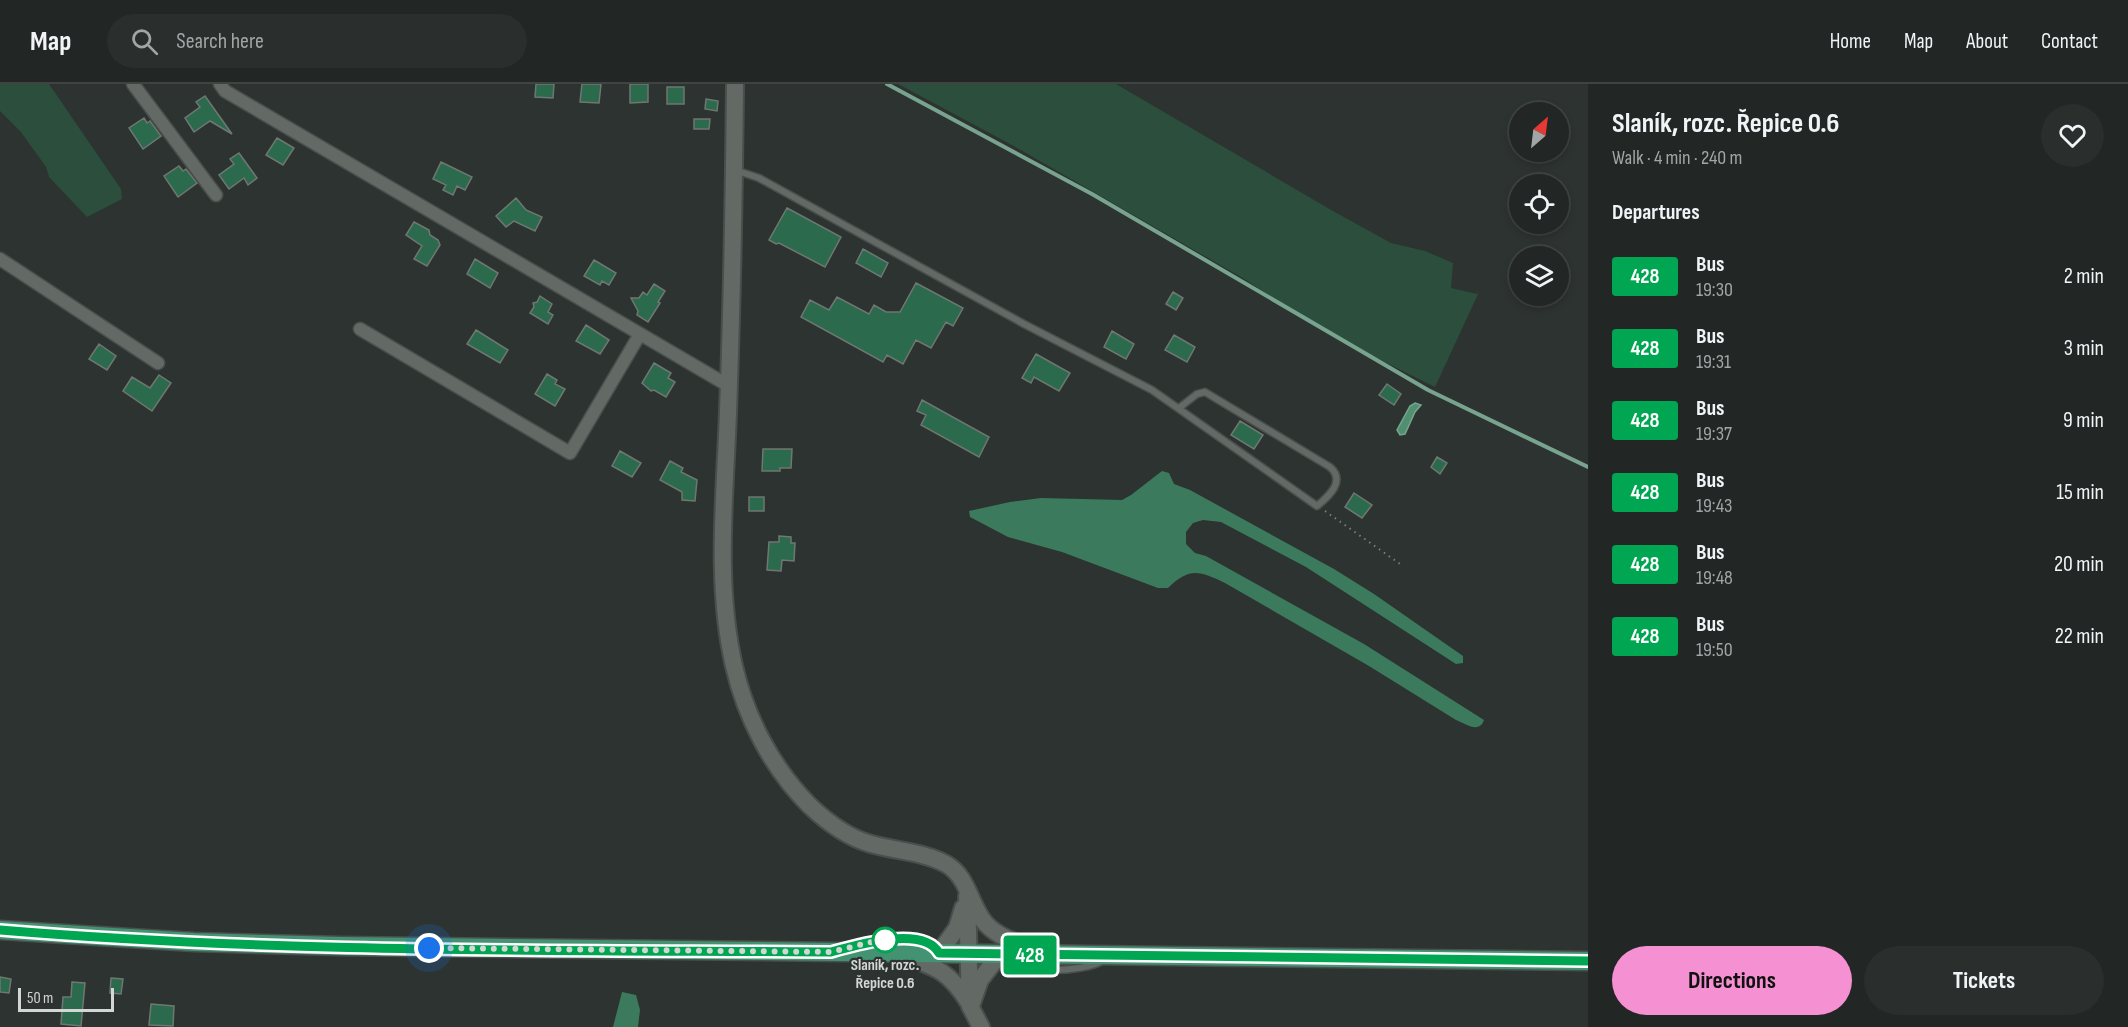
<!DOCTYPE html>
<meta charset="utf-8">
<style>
body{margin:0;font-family:"Sofia Sans Condensed",sans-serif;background:#2a2e2c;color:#f1f3f6;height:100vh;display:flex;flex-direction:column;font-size:22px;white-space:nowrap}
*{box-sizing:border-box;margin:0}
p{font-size:20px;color:#a2a5a6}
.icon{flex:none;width:33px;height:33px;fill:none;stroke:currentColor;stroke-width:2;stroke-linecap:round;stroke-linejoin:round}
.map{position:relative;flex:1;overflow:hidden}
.details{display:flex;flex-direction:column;background:#222624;width:540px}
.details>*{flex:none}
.badge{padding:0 12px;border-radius:4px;font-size:21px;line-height:39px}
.needle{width:39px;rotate:28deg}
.buttons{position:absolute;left:1509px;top:18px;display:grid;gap:12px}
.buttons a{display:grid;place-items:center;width:60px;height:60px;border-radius:50%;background:#222624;box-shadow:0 3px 9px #0003,0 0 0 2px #3f4341;font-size:30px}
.scale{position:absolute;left:18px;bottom:15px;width:96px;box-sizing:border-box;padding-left:6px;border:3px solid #d2d6d4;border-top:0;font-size:16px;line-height:21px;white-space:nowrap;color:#d2d6d4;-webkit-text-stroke:4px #2d3330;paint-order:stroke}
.you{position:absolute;width:30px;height:30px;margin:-15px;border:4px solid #fff;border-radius:50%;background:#1a73e8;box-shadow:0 0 0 9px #1a73e833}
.map>.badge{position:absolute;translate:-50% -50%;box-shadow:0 0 0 3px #fff}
h2{padding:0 24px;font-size:22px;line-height:54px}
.round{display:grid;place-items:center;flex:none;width:63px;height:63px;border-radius:32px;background:#2a2e2c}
.overview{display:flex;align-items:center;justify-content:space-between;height:102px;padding:0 24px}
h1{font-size:28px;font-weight:700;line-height:45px}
.button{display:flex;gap:12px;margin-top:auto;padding:12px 24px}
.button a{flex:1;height:69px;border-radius:36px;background:#f591d2;color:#111;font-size:24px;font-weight:700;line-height:69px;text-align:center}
.button a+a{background:#2a2e2c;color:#f1f3f6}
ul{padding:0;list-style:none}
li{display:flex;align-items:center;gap:18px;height:72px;padding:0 24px}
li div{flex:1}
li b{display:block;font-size:22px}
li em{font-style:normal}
li .badge{min-width:66px;font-weight:700;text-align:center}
header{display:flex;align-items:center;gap:36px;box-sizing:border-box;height:84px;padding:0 30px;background:#222624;border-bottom:2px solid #3f4341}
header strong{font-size:28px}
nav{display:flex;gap:33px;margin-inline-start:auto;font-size:21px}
.search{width:420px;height:54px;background:#2a2e2c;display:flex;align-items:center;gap:15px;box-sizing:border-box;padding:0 21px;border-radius:33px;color:#a2a5a6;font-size:22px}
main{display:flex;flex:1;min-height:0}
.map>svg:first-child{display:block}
</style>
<header>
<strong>Map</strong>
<div class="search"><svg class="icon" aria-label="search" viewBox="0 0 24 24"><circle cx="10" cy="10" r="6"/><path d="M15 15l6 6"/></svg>Search here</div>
<nav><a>Home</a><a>Map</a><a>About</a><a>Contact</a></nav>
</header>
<main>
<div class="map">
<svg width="1588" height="943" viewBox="0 0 1588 943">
<rect width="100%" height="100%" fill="#2d3330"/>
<path fill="#2b4e3d" d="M0,0h49l72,105 1,10 -35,18 -38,-40 -3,-10 -25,-35 -21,-21z
M898,0h218l217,127 58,32 34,8 28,12 -2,25 26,6 2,-2 -44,95 -107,-53 -87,-57 -229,-132z"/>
<path fill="#3c7a5d" d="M1162,387l7,2 5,11 16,6 144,79 40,25 89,62v7l-7,1 -150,-97 -85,-45 -18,-2 -10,3 -7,9v12l9,9 11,3 158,88 120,76c-5,14 -18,4 -28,0l-87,-54 -144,-83c-26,-12 -35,-16 -57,5h-10l-96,-36 -54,-15 -38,-20 -1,-6 41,-9 31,-4 81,2 9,-5z
M622,908l14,3 4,15 -2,17h-25z"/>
<path fill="#518f71" stroke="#78a48f" stroke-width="1.5" d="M1415,319l6,2 -6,7 -10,22 -5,1 -3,-5 13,-24z"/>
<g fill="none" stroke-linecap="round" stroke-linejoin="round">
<path stroke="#78a48f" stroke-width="4" d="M887,0l205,110 336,196 160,77"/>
</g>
<path fill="#2c6a4e" stroke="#6f7772" stroke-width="1.5" d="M536,0h18l-1,14 -18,-1z
M582,0h19l-2,19 -19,-1z
M630,0h18v18l-18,1z
M667,3h17v17h-17z
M205,12l27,38 -22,-13 -16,11 -9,-14 15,-11 -4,-5z
M706,15l12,2 -1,10 -12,-2z
M144,34l3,5 3,-2 11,15 -18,13 -14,-21z
M694,35h16l-1,10h-15z
M277,54l17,10 -11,17 -17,-10z
M239,69l18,25 -9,7 -4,-7 -15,11 -10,-14 15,-11 -4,-5z
M441,78l31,15 -7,13 -8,-4 -4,9 -10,-5 3,-5 -13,-6z
M179,82l4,5 3,-2 11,14 -19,14 -14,-21z
M516,114l10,12 16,7 -7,14 -21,-10 -8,6 -10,-11z
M787,124l54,29 -16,30 -46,-24 -3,1 -7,-4z
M414,138l15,8 1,5 8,5 2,5 -13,21 -13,-7 8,-13 -16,-11z
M863,165l25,14 -7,14 -25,-14z
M475,175l23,14 -8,15 -23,-14z
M594,176l22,13 -7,12 -7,-4 -2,4 -16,-9z
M916,199l47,25 -10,18 -7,-4 -15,26 -15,-8 -13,24 -16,-9 -4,7 -82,-45 9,-17 19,10 8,-13 32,17 5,-9 12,7h14z
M654,200l11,7 -7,11 2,1 -12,19 -11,-7 1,-4 -7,-13h8l4,-6 4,3z
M1173,208l10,6 -7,12 -10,-6z
M540,212l12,8 -4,8 5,3 -5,9 -18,-11 4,-6 -1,-4 4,-1z
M586,241l23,15 -9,14 -24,-13z
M476,246l32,20 -8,13 -33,-19z
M1112,247l22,13 -8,15 -22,-12z
M1174,251l21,12 -8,15 -22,-12z
M99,260l17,12 -9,14 -18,-11z
M1036,270l34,19 -11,18 -25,-14 -3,6 -9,-5z
M654,279l17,10 -3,5 7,4 -9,15 -12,-7 -3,1 -9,-8z
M547,290l10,6 -2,4 10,5 -10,17 -20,-12z
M159,291l12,8 -19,28 -29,-20 9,-14 18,11z
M1387,300l14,10 -7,11 -15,-10z
M922,316l67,37 -10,20 -58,-32 5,-10 -9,-4z
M1240,337l23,14 -9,14 -23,-14z
M763,365h29l-1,19h-11v3h-18z
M620,367l21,12 -9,14 -20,-11z
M1437,373l10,6 -7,11 -9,-7z
M670,377l13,7 -2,4 16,8 -2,21 -13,-1v-8l-22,-12z
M1354,409l18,12 -10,13 -17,-11z
M749,413h15v14h-15z
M779,452l12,1v6h4l-1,18 -12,-1 -1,11 -14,-1 2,-28h10z
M0,893l11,2 -2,14 -9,-1z
M111,894l12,1 -2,15 -11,-1z
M72,898l13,1 -4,43 -20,-2 2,-27h8z
M151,920l23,2 -1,20 -24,-1z"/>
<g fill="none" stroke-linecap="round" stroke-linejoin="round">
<g stroke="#4a4f4d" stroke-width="9">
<path id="lane" d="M735,86l24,8 265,146 128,66 165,116c12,-10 29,-25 13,-39l-125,-75 -8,2 -18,14
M856,861c20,-5 63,-12 80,3
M1005,875c15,16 78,13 97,2"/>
</g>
<g stroke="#4a4f4d" stroke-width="15">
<path id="street" d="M133,0l83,111
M220,0l5,7 504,295
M0,175l158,104
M360,245l210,124 70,-119"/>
</g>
<g stroke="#4a4f4d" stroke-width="20">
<path id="secondary" d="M735,0c-1,109 -3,219 -7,328 -3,83 -13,172 6,254 12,52 38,102 76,140 17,16 39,32 61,38 25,7 53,8 75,20 23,13 24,43 40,60 15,16 41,22 61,30
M967,812l3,110 11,21
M939,869l18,-25 6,-20
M902,871c34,12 47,16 67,48
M972,919l8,-23 20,-26"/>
</g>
<g stroke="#4a4f4d" stroke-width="21">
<path id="primary" d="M0,846l194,12 147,4 1247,15"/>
</g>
<path stroke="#797e7b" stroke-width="2" stroke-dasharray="1.5 4.5" stroke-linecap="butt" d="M1325,427l78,55"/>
<use href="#lane" stroke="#636a66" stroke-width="6"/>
<use href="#street" stroke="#636a66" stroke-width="12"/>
<use href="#secondary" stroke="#636a66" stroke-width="16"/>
<use href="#primary" stroke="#439373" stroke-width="18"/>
</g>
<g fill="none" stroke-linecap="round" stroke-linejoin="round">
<g stroke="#fff" stroke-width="14">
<path id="line" d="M0,846c276,23 554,20 831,22 25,-7 92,-27 108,1l649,8"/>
</g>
<use href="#line" stroke="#00a651" stroke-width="9"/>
<path stroke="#d2d6d4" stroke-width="6" stroke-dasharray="0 10.8" d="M429,864l402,4 49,-12h10h-5"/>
</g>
<circle fill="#fff" stroke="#00a651" stroke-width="3" cx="885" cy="856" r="12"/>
<g text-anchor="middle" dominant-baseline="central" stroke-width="4.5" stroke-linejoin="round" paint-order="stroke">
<g font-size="16" font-weight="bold" fill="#d2d6d4" stroke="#2d3330">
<text x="885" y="881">Slaník, rozc.<tspan x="885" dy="18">Řepice 0.6</tspan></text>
</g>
</g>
</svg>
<div class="buttons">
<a><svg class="needle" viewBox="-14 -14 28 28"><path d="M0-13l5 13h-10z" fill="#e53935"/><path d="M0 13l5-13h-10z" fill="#a2a5a6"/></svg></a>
<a><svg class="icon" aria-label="locate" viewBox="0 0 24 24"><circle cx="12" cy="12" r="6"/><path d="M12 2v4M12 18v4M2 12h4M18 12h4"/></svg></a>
<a><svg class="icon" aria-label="layers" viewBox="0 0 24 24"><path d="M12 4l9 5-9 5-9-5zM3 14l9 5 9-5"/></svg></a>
</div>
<div class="scale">50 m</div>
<div class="you" style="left:429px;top:864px"></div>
<b class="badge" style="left:1030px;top:871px;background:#00a651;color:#fff">428</b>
</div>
<section class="details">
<div class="overview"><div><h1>Slaník, rozc. Řepice 0.6</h1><p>Walk · 4 min · 240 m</p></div><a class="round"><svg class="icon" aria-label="heart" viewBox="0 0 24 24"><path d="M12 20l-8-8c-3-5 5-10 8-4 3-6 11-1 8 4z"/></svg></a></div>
<h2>Departures</h2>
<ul>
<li><span class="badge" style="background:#00a651;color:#fff">428</span><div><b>Bus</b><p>19:30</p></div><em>2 min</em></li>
<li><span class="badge" style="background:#00a651;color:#fff">428</span><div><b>Bus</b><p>19:31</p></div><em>3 min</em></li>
<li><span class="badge" style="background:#00a651;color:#fff">428</span><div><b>Bus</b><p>19:37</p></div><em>9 min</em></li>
<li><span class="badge" style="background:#00a651;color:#fff">428</span><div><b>Bus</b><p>19:43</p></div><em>15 min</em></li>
<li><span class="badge" style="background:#00a651;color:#fff">428</span><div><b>Bus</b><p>19:48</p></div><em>20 min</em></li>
<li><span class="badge" style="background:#00a651;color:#fff">428</span><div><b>Bus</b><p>19:50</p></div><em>22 min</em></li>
</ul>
<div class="button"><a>Directions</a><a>Tickets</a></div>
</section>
</main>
